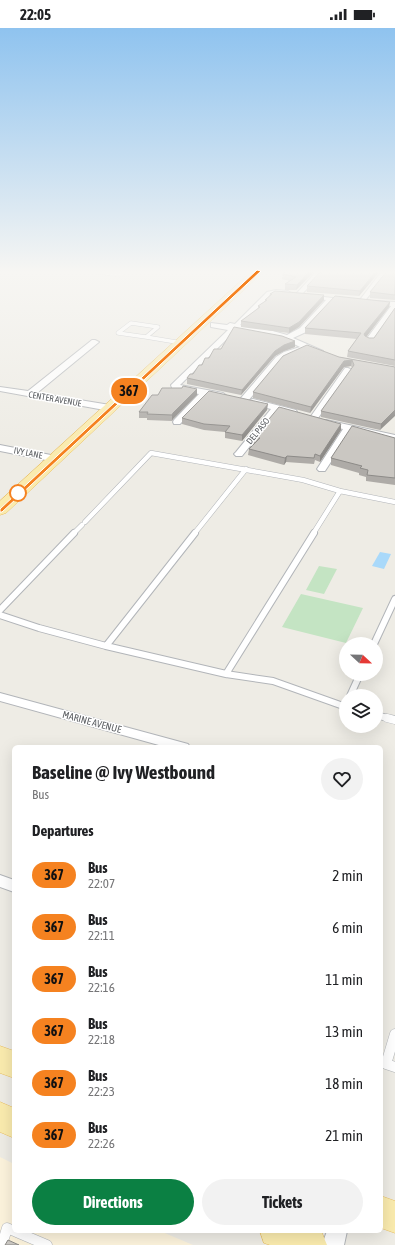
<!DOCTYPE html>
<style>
body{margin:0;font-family:"Asap Condensed",sans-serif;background:#f2f2f2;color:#202124;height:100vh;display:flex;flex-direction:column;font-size:15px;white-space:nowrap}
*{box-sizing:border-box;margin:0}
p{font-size:13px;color:#757577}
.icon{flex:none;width:22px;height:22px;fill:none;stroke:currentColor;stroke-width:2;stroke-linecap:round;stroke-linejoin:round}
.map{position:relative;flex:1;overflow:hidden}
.panel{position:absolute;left:12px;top:717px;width:371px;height:488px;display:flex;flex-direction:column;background:#fff;border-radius:6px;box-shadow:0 4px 16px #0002}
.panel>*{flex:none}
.badge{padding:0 8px;border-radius:13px;font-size:14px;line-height:26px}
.needle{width:26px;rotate:112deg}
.buttons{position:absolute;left:339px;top:609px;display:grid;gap:8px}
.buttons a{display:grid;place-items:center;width:44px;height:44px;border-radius:50%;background:#fff;box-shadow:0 4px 16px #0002;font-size:20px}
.map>.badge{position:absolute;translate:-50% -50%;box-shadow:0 0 0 2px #fff}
h2{padding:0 20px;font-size:15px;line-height:36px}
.round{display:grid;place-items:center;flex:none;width:42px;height:42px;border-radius:21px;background:#f2f2f2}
.headline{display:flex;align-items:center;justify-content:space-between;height:68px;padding:0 20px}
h1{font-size:19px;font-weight:700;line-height:30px}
.cta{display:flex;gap:8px;margin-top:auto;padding:8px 20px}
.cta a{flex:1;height:46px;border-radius:24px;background:#0b8043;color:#fff;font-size:16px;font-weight:700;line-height:46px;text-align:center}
.cta a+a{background:#f2f2f2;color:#202124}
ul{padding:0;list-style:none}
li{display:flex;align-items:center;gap:12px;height:52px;padding:0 20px}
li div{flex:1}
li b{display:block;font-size:15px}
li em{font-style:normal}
li .badge{min-width:44px;font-weight:700;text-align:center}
.status{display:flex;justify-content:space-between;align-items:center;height:28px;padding:0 20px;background:#fff;direction:ltr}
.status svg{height:11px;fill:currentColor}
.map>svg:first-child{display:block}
</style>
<div class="status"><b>22:05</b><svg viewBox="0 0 49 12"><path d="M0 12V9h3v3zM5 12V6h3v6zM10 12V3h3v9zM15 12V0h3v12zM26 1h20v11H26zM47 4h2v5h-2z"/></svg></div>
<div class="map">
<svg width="395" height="1217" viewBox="0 0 395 1217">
<rect width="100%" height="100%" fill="#eeece5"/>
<path fill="#fcf3dc" d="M0,1129l14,7v67h146l33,14h-193z"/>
<path fill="#c4e4c3" d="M319,538l18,3 -13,25 -18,-4z
M301,566l62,14 -17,35 -64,-16z"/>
<path fill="#a9d9fa" d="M380,524l11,2 -7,15 -12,-3z"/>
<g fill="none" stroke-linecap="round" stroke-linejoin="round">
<g stroke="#b2b5b9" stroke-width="4.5">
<path id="lane-far4" d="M92,243l28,4 6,-4
M131,295l27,4 -12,10 -28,-4z
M146,309l36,6"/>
</g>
<g stroke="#b2b5b9" stroke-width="5.5">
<path id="lane-far3" d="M85,494l66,-69 152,27 37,11 55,11
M73,506l9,-9
M194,506l52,-65
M313,506l27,-43"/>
</g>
<g stroke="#b2b5b9" stroke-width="8">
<path id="lane-far2" d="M0,582l74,-77
M0,587l39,13 67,18 120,28 47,7 73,26
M374,616l21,-45
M106,618l89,-113
M226,646l88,-141
M350,668l10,-22
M376,687l15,4"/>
</g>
<g stroke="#b2b5b9" stroke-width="9">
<path id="lane-far1" d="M387,690l8,2"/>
</g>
<g stroke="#b2b5b9" stroke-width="11">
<path id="lane" d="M395,1006l-9,30 9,3
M14,1203l33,14
M2,1217l5,-17 7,3"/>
</g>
<g stroke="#b2b5b9" stroke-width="2">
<path id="street" d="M317,243h7l-23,24h-4v-2z
M382,243h7l-26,32h-4v-2z
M276,262l12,1 3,2 -3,2h-17l-31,30 33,6 14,4 13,-7 26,-28 -19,-3v-2l43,5v2l-17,-1 -27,31 -13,6 30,13v4h-6l-10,-5 -17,6 -8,5 -35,41h-6l-1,-2 1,-2 35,-41 8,-5 16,-5 -14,-7h-10v-3l-35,-8v3l-9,-1v3l-52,51 43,8 4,3 -4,3 -16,-3 -27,28h-6l-1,-2 1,-2 25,-26 -17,-3 -10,-3 -1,-3 57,-55 -17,-3v-4l16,2 3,-2 5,1 32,-32z
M374,273l21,1v9l-23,32h-3l-4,-2 26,-35 -19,-2v-2z
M92,312h3l4,2 -62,51 73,12 3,1 1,2 -1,2 -3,1 -110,-20v-4l28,4z
M345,340h3l4,2 -36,51h-6l-1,-2z
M253,371l43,11 1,2 -4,3 -15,-4 -36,45h-6l-2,-2 2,-2 35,-43 -21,-5 -1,-2 1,-2z
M326,392l69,15v6l-44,-10 -26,40h-6l-2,-2 26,-40 -20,-4 -1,-2z
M0,417l56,11 5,3 -5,3 -56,-11z
M0,665l188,51 2,3h-24l-166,-46z
M0,847l14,5v12l-14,-5z
M327,1203h20l-3,14h-22z"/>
</g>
<g stroke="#e9bf63" stroke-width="1">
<path id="primary" d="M252,243h12l-258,242 -6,2v-14z
M0,1018l14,5v27l-14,-5z
M0,1074l14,6v30l-14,-6z
M381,1168l14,5v32l-14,-5z
M260,1203h56l6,2 5,12h-57l-6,-2z"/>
</g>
<use href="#lane-far4" stroke="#fff" stroke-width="3.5"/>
<use href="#lane-far3" stroke="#fff" stroke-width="4.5"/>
<use href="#lane-far2" stroke="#fff" stroke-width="6"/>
<use href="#lane-far1" stroke="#fff" stroke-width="8"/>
<use href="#lane" stroke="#fff" stroke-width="10"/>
<use href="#street" fill="#fff" fill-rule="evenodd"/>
<use href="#primary" fill="#faebae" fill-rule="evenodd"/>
</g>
<path fill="#aeaba7" d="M284,243h31l-19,19h-11v-6l5,-3 -8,-2 1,-5 1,-1z
M380,243l-21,25 -52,-4v-6z
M395,243v29l-25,-2v-6z
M270,266l54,1v5l-25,27 -10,6 -48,-6v-6l17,-12v-3l7,-4v-2l4,-4z
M390,274l-1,5 -23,30 3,1h5l21,-30v58l-48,-9 1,-6 9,-12 -52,-5v-6z
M295,313v6l-11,4 -9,5 -34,39 -54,-11v-6l6,-4 16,-16 12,-9z
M339,329l56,10 -15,63 -59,-13v-6l31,-43 -1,-2 -7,1 -34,46 -57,-15v-6z
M158,367h39l-24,24 -1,2 -25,-1v-2h-8v-6z
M267,382l-25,31 -17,-3v-6l-21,-2 -22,-6v-6z
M341,402l-21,32 -5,-2 -1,4 -28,-2 -2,3 -36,-10 1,-6 5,-6v-6z
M395,410v47l-29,-4v-4l-7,-2v-2l-28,-8v-7z"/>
<path fill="#8d8b88" d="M310,243h5l-19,19 1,-5z
M376,243h4l-21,25 1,-5z
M324,267v5l-25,27 -10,6v-5z
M390,274l-1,5 -25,33v-6z
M295,313v6l-11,4 -9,5 -34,39 1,-5 33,-39 9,-6z
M352,332l-1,6 -7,1 -34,46 1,-6 33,-46z
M197,361v6l-24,24 -1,2v-6l1,-2z
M268,376l-1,6 -25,31v-6z
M395,382v6l-15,14 1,-6z
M341,396v6l-21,32v-6z
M287,428l-1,6 -2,3 1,-7z"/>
<path fill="#cac7c2" stroke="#8d8b88" d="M286,243h24l-13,14 -12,-1 11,-7 -13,-3z
M321,243h55l-16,20 -53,-5z
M387,243h8v24l-25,-3z
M275,263l49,4 -25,27 -10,6 -48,-7 19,-14 -2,-1 9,-6h-2l7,-6h-2z
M335,268l55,6 -26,32 1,2 4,2h5l21,-30v52l-47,-9 13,-18 -56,-5z
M234,299l48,9 13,5 -11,4 -9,6 -33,39 -55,-12 3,-4h3l6,-9h3l3,-7h4l5,-9h7z
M307,317l32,12 56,10v43l-14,14 -60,-13 33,-46 -2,-5 -8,1 -33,46 -58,-15 30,-36z
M183,358l14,3 -24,24 -1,2 -25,-1 1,-2h-9l13,-17h6l4,-7h20z
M209,363l59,13 -26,31 -17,-3 5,-6 -26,-2 -22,-6z
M279,379l62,17 -21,32 -5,-2 -1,4 -27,-2 -2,2 -36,-9 11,-11 -6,-1z
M352,398l43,12v40l-28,-3 1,-5 -8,-2 2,-2 -31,-8z
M8,1212l11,5h-14z"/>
<linearGradient id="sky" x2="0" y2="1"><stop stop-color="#8fc3ef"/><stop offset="0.59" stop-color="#f7f6f3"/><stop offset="1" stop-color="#f7f6f3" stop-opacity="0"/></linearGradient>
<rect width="395" height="414" fill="url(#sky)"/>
<path fill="#f58220" stroke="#fff" d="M257,242l4,1 -259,241h-2v-3z"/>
<circle fill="#fff" stroke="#f58220" stroke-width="2" cx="18" cy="465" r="8"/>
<g text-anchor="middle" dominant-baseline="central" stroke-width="3" stroke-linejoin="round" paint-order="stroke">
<g font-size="9" fill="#5d6064" stroke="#fff">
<text transform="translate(55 371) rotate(10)">CENTER AVENUE</text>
<text transform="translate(258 403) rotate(-51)">DEL PASO</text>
<text transform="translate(28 425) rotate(11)">IVY LANE</text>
</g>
<g font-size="10" fill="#5d6064" stroke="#fff">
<text transform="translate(92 694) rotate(15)">MARINE AVENUE</text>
</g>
</g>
</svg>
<div class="buttons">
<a><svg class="needle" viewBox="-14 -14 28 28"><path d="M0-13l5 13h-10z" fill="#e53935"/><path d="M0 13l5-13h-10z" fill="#757577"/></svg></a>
<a><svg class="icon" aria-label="layers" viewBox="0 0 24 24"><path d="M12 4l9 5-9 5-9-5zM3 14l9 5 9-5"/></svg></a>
</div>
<b class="badge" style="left:129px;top:363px;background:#f58220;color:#111">367</b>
<section class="panel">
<div class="headline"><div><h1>Baseline @ Ivy Westbound</h1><p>Bus</p></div><a class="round"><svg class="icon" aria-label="heart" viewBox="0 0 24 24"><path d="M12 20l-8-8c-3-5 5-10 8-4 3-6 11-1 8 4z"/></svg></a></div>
<h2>Departures</h2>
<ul>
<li><span class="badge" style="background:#f58220;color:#111">367</span><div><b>Bus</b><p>22:07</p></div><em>2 min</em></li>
<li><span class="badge" style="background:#f58220;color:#111">367</span><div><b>Bus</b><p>22:11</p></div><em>6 min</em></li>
<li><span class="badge" style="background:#f58220;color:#111">367</span><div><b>Bus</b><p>22:16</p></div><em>11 min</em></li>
<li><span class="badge" style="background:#f58220;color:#111">367</span><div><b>Bus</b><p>22:18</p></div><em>13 min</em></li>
<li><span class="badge" style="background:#f58220;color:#111">367</span><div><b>Bus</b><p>22:23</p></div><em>18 min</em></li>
<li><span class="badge" style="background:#f58220;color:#111">367</span><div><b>Bus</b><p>22:26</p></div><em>21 min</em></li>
</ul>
<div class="cta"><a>Directions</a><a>Tickets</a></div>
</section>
</div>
